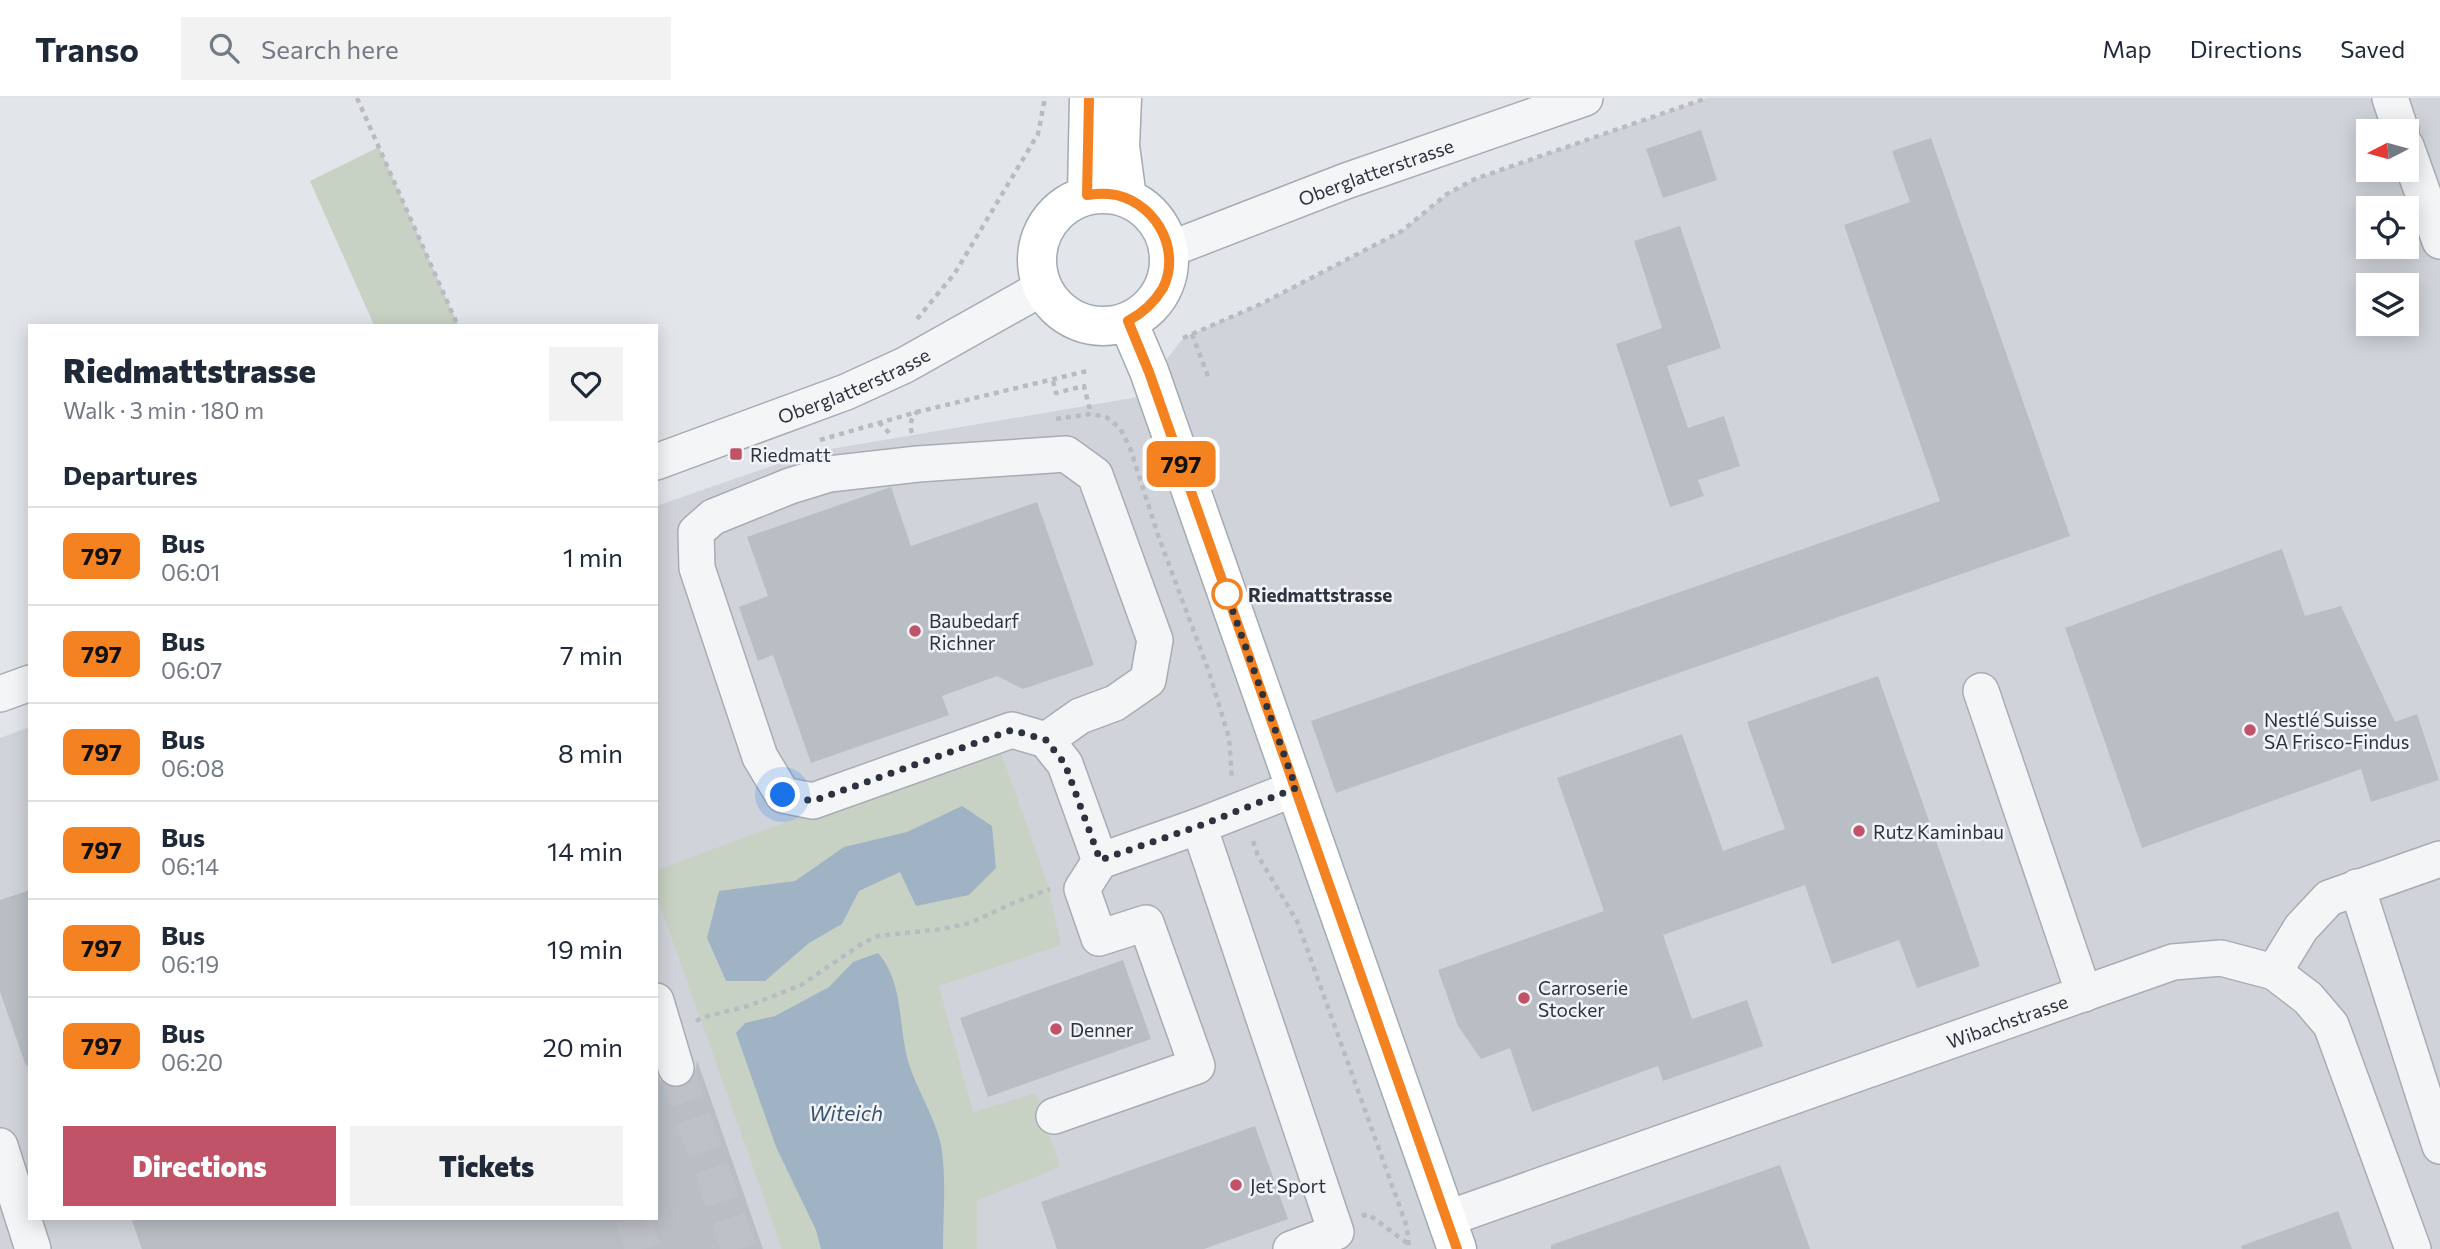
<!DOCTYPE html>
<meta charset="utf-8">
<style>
body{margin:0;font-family:Commissioner,sans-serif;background:#f2f2f3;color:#1f2937;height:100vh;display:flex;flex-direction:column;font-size:26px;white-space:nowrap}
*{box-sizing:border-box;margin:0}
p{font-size:23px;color:#747a83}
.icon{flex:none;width:38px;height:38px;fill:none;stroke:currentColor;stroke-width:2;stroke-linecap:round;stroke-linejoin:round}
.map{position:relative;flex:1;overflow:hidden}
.details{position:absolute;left:28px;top:226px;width:630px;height:896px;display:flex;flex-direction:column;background:#fff;border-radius:0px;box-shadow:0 4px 18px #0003}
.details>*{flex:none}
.badge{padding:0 14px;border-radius:10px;font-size:24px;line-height:46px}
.needle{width:46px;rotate:264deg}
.buttons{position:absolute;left:2356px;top:21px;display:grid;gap:14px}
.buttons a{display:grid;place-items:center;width:63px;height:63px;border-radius:0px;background:#fff;box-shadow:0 4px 18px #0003;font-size:35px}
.you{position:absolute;width:35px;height:35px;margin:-18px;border:5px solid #fff;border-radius:50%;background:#1a73e8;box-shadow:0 0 0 10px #1a73e833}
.map>.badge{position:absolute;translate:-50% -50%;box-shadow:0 0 0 4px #fff}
h2{padding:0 35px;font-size:26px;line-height:63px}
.round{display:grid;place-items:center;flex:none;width:74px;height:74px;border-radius:0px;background:#f2f2f3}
.overview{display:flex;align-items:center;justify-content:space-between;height:119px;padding:0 35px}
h1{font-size:33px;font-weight:800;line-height:52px}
.cta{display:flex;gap:14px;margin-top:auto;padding:14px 35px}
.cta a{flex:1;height:80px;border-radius:0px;background:#c15368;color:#fff;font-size:28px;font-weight:800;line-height:80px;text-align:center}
.cta a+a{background:#f2f2f3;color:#1f2937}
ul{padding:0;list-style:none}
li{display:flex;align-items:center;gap:21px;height:98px;padding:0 35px;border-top:2px solid #e0e1e3}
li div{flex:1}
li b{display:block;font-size:26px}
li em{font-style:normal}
li .badge{min-width:77px;font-weight:700;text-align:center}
header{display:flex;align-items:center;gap:42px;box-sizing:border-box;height:98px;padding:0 35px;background:#fff;border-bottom:2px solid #e0e1e3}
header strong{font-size:33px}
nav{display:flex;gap:38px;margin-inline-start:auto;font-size:24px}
.search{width:490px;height:63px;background:#f2f2f3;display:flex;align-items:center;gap:18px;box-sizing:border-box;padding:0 24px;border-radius:0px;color:#747a83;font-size:26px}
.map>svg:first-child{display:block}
</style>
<header>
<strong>Transo</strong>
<div class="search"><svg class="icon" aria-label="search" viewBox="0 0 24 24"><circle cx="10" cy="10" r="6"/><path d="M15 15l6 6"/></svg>Search here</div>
<nav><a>Map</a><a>Directions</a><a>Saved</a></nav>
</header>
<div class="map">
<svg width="2440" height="1151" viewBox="0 0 2440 1151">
<rect width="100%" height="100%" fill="#e2e5e9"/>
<path fill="#d0d4da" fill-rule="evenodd" d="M1707,0h733v1151h-2440v-511l30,-11v491h626v-712l157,-54 325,-55 45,-59 78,-34 141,-73 45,-37 28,-15zM2368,33h38v39h-38zM2368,110h38v39h-38zM2368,187h38v39h-38z"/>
<path fill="#c8d2c4" d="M379,49l79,178h-84l-64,-144z
M998,646l49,138 14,63 -122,41 34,126 63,-19 24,74 -83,33v49h-195l-126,-355v-24z"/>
<path fill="#a0b3c5" d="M962,708l30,20 4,42 -27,27 -53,11 -16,-34 -41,19 -17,33 -33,19 -44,38h-39l-19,-43 12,-47 76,-10 49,-34 63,-15z
M878,855c26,30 20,72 30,108 8,27 25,52 32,80 7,28 3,78 3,108h-122l-5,-19 -40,-83 -40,-114 9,-10 30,-7 54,-29 24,-25z"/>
<path fill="#b9bec5" d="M1701,32l16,50 -54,18 -17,-49z
M1931,40l139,398 -734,257 -25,-72 629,-220 -96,-276 66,-23 -18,-51z
M1680,128l41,122 -54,18 21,62 36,-12 16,50 -42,14 6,16 -34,11 -54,-163 46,-16 -28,-87z
M891,389l20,59 126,-44 57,163 -71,24 -26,-13 -55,20 7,19 -138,48 -38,-108 -15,6 -19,-54 29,-11 -21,-59z
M2282,451l23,67 36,-10 54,116 22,-8 22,66 -68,22 -10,-33 -219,79 -77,-220z
M1878,578l102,290 -63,22 -18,-48 -67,24 -27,-79 -142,50 29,84 55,-19 16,46 -100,35 -5,-15 -126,46 -22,-64 -29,11 -23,-33 -20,-56 166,-59 -47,-133 125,-44 41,117 62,-22 -38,-107z
M30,792v175l-4,1 -26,-74v-92z
M1123,862l28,79 -163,58 -28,-79z
M697,962l66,189h-621l-11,-31h525v-143l7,8 8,4h11l9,-6 4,-8z
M1255,1028l33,93 -84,30h-147l-16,-47z
M1780,1067l30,84h-259v-4z
M2338,1113l14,38h-110l-1,-3z"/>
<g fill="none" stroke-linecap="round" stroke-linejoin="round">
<path stroke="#bec1c7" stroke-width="35" stroke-dasharray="35 18" stroke-linecap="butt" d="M676,970l63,181
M632,1120l11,31"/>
<g stroke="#a8acb3" stroke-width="38">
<g id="minor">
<path d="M2390,0l11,33"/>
<path d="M2406,48l34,95"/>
<path id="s1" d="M1168,152l178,-69 239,-83"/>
<path id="s2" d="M656,364l190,-70 59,-27 137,-77"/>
<path d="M1981,593l103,303"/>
<path d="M0,596l30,-11"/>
<path d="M1046,642l34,-24 35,-13 33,-23 7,-40 -60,-165 -29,-21 -148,10 -89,10 -39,12 -77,31 -17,15 1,36 63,189 23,38 30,6 199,-71 34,10 19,24 35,97 99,-35"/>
<path d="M2357,789l83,259"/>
<path d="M2274,874l27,-44 28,-30 111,-39"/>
<path d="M656,903l20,67"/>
<path d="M1054,1018l143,-50 -51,-143 -47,15 -17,-49 18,-28"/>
<path d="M0,1048l33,103"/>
<path id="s3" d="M1446,1121l727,-257 48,-4 53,14 34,26 23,27 82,224"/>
<path d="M1291,1151l45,-17 -137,-406 97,-38"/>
</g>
</g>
<g stroke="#a2aab3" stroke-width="41">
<path id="major" d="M1122,0l-2,48 7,52
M1037 162a66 66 0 1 1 132 0a66 66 0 1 1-132 0Z
M1087,97l2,-97
M1128,224l21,49 308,878"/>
</g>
<path stroke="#b8bbc0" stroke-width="4.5" stroke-dasharray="5 5" stroke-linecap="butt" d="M357,0l101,228
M917,221l38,-46 83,-139 7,-36
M1192,236l17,45
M1183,240l78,-34 141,-73 45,-37 28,-15 232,-81
M1053,283l3,12 28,-7 7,28
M1056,321l35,-5 15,3 14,11 10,20 28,87 51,137 20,66 3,41
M879,324l11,12
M912,335c-3,-9 -1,-14 5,-21
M820,342l97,-28 174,-42
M1253,743l5,15 39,65 110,306 2,22
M696,923l8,-4 44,-11 53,-21 62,-42 15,-7 64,-7 28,-6 43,-20 37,-14
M1362,1118l6,-2 39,29"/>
<use href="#minor" stroke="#f4f5f7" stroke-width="35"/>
<use href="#major" stroke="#fff" stroke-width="38"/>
</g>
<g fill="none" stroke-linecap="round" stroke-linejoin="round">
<g stroke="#fff" stroke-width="16">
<path id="line" d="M1089,0l-2,97c7,-1 15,-2 22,-1 43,4 74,53 54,94 -9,15 -20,25 -35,33l21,51 308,877"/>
</g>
<use href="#line" stroke="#f58220" stroke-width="10"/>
<path stroke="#2c333f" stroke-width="7" stroke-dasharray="0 12.6" d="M783,697l30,6 199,-71 34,10 19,24 35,96 99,-34 97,-38 -70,-196 1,2"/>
</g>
<g fill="#c15368" stroke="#f1f3f6" stroke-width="2.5">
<rect x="729" y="349" width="14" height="14" rx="3.5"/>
<circle cx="915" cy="533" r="7"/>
<circle cx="2250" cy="632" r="7"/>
<circle cx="1859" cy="733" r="7"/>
<circle cx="1524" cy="900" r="7"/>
<circle cx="1056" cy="931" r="7"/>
<circle cx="1236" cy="1087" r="7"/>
</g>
<circle fill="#fff" stroke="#f58220" stroke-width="3.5" cx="1227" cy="496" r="14"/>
<g text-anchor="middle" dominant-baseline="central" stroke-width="5" stroke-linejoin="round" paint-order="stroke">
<g font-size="19" fill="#2c333f" stroke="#f1f3f6">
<text stroke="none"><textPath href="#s1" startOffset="222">Oberglatterstrasse</textPath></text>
<text stroke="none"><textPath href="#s2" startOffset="212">Oberglatterstrasse</textPath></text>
<text stroke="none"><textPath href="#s3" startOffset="595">Wibachstrasse</textPath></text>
</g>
<g font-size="19" fill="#2c333f" stroke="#f1f3f6" text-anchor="start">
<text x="750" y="356">Riedmatt</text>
<text x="929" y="522">Baubedarf<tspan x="929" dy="22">Richner</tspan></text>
<text x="2264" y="621">Nestlé Suisse<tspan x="2264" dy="22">SA Frisco-Findus</tspan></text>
<text x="1873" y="733">Rutz Kaminbau</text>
<text x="1538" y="889">Carroserie<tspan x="1538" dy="22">Stocker</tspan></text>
<text x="1070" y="931">Denner</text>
<text x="1250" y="1087">Jet Sport</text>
</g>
<g font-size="19" font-weight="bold" fill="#2c333f" stroke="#f1f3f6" text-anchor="start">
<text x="1248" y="496">Riedmattstrasse</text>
</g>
<g font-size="21" font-style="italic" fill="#3a536f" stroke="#f1f3f6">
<text x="846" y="1014">Witeich</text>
</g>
</g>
</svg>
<div class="buttons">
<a><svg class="needle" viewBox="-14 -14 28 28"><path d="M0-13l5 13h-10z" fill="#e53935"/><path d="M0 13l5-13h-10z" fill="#747a83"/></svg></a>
<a><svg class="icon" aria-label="locate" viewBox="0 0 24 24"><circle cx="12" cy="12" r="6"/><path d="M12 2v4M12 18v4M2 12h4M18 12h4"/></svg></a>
<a><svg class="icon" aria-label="layers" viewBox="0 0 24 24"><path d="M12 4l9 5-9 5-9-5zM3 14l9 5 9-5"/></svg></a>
</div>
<div class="you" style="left:783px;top:697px"></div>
<b class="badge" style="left:1181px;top:366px;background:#f58220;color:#111">797</b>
<section class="details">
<div class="overview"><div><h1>Riedmattstrasse</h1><p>Walk · 3 min · 180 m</p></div><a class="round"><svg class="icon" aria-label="heart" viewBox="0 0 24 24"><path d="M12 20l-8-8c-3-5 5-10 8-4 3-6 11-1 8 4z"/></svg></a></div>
<h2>Departures</h2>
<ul>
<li><span class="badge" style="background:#f58220;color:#111">797</span><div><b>Bus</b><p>06:01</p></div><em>1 min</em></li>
<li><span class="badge" style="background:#f58220;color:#111">797</span><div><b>Bus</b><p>06:07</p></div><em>7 min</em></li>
<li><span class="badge" style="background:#f58220;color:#111">797</span><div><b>Bus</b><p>06:08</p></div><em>8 min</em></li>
<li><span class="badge" style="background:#f58220;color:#111">797</span><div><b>Bus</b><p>06:14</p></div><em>14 min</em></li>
<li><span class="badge" style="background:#f58220;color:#111">797</span><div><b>Bus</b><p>06:19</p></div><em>19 min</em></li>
<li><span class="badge" style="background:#f58220;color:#111">797</span><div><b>Bus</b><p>06:20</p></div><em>20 min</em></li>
</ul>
<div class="cta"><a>Directions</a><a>Tickets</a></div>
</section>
</div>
